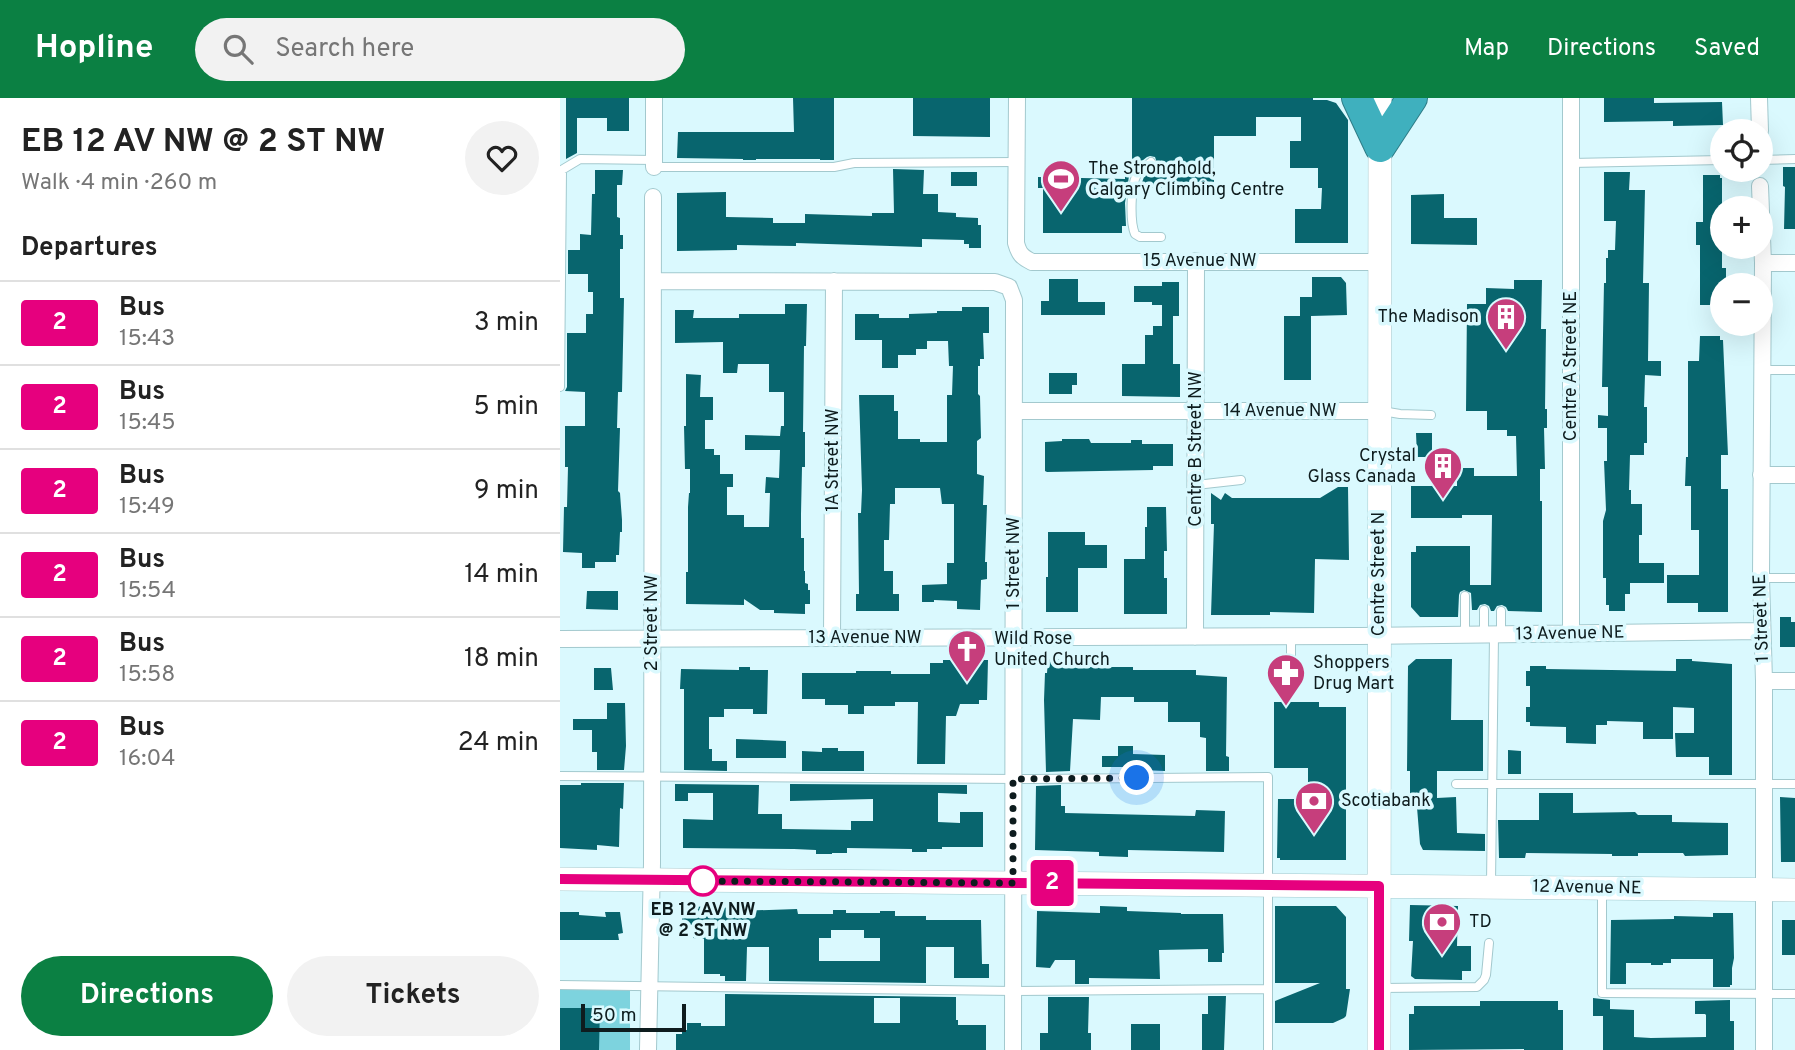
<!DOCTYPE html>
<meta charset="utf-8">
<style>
body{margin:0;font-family:Overpass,sans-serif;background:#f2f2f2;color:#222;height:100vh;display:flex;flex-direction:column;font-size:26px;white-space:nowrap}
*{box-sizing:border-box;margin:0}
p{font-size:23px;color:#767676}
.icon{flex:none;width:38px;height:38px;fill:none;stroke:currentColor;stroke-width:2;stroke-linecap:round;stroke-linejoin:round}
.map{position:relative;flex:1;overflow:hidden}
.drawer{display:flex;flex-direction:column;background:#fff;width:560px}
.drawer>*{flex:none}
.badge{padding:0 14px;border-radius:5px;font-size:24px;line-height:46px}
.controls{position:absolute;left:1150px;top:21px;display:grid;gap:14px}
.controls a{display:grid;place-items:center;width:63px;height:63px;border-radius:50%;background:#fff;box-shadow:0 7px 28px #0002;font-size:35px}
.scale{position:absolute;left:21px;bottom:18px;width:105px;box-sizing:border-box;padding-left:7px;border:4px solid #0e1c1e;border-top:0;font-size:19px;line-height:24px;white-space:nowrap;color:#0e1c1e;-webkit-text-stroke:5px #daf9fe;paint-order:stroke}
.you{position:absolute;width:35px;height:35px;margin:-18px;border:5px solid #fff;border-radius:50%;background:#1a73e8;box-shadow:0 0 0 10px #1a73e833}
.map>.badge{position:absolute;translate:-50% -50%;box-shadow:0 0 0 4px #fff}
h2{padding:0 21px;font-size:26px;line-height:63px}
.round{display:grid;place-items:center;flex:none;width:74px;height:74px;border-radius:37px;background:#f2f2f2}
.headline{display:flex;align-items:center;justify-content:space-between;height:119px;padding:0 21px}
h1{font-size:33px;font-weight:700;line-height:52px}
.button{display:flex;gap:14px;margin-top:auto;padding:14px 21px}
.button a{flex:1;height:80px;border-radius:42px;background:#0b8043;color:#fff;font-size:28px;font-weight:700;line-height:80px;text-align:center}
.button a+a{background:#f2f2f2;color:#222}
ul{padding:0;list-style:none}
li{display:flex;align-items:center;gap:21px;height:84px;padding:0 21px;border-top:2px solid #e0e0e0}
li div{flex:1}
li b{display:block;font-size:26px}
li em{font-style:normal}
li .badge{min-width:77px;font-weight:700;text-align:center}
header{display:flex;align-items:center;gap:42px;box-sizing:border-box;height:98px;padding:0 35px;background:#0b8043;color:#fff}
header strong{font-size:33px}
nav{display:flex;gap:38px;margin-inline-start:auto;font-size:24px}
.search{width:490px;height:63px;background:#f2f2f2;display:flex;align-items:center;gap:18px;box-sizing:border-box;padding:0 24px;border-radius:38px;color:#767676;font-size:26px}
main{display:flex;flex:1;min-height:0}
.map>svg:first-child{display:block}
</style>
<header>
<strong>Hopline</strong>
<div class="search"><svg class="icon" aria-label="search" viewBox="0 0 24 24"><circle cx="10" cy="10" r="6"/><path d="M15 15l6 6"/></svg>Search here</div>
<nav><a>Map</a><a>Directions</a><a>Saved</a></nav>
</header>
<main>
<section class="drawer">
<div class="headline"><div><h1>EB 12 AV NW @ 2 ST NW</h1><p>Walk · 4 min · 260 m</p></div><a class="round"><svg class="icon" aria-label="heart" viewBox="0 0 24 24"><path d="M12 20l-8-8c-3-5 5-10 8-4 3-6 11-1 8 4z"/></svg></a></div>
<h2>Departures</h2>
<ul>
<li><span class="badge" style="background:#e6007e;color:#fff">2</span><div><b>Bus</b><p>15:43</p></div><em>3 min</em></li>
<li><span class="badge" style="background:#e6007e;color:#fff">2</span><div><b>Bus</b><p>15:45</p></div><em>5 min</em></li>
<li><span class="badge" style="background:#e6007e;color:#fff">2</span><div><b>Bus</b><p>15:49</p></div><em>9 min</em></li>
<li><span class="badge" style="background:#e6007e;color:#fff">2</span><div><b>Bus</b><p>15:54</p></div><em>14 min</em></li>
<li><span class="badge" style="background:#e6007e;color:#fff">2</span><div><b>Bus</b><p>15:58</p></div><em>18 min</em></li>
<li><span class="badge" style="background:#e6007e;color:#fff">2</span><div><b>Bus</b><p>16:04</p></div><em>24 min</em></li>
</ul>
<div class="button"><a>Directions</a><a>Tickets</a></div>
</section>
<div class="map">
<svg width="1235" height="952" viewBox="0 0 1235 952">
<rect width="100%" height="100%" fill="#daf9fe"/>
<path fill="#7dd3de" d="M0,890h70v62h-70z"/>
<path fill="#08656e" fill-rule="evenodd" d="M6,0h63v33h-22v-13h-30v35l-11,6z
M233,0h41v62h-14v-1h-64v1h-13v-1l-66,-1 1,-26h116z
M353,0h77v39l-77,-1z
M572,0h181v2h14l9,3 12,17v123h-53v-34h26l1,-21h-4v-20h-28v-27h11v-24h-45v19h-42v52h-74l4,-11 13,-14 -2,-6 -5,-1 -3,1 -13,10 -5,9 -4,27 1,23h-4v7h-79v-45h-5v-11l87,2v-10h7z
M1044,0h50v5l68,-1 1,23 -50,1v-5l-69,1z
M1223,69h12v62h-11l1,-42 -2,-1z
M333,71l31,1 -1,24h15v18l18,1v4l22,1v7h3v23h-12v-4h-5v-4l-42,-1v8l-126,-4v3l-59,-1v5l-60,1v-58l49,-1v25l47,1v5h32v-9l67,2v-3h22z
M35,72h28l-1,15h-5v32l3,1v17h3v14h-3v49h4l-2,94h-4l-1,36h3l-2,63 2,2 2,27v12h-2l-1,23h-3v7h-21v6h-13v-15l-19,-1 1,-45h3l1,-40h-3v-41h20v-34l-20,-1 2,-4v-54h19v-19h7v-22h-5v-18h-20v-24h12v-16l11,1 1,-41h3z
M391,74h26v14h-26z
M1044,74h26l-1,18h16l-2,93h6l-1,78h13v15l-16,-1 -1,32h3v36h-3v12h-14l-1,35h2v14h11v31h-3v28h25v20h-34v11h-5v17h-16v-6h-3v-27h-3v-57l3,-11 -2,-49h3v-33h-9v-13l10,1v-29h-6l2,-104h2v-25h2v-8h7l1,-29h-12z
M1143,77h17v3h2v90h4v17h-4v20h-22v-60h-4v-23h7z
M884,96v24h33v27l-66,-1v-49z
M752,179h29l5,6 1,32 -36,1v64h-27v-64h16v-19h12z
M489,181h29v23h27v13h-64v-14h8z
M954,182h28l-1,49h5l-1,80h2v19h-3l1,41h-5v32h2v111l-34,-1 -2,-4 -4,-2 -5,1 -3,5h-3l-2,-5 -4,-2 -5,1 -3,5h-5l-1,-17 -7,-3 -4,2 -1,3 -1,22h-38l-9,-10v-55h5v-6h54v39h21l1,-70h-30v3h-51v-32h46v-18h17v8h43l-1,-40h-9v-6h-20v-19h-21l1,-107h19v-16l28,1z
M602,184h17v34h-6v48h7v33l-58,-1v-32h23v-29h8v-9h9v-21h-10v-3h-18v-16h28z
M225,206h22l-1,42h-2l-1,86h2v35h-3l-1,47v24h3v33h1v12l3,1v6h2v14h-5v10l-31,-1v-3h-14l-16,-11v6l-58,-1v-32h2v-65l1,-14h1v-24h-5l-1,-43h2v-52l15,1 -1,22h13v23h-8v29h9v6h6v19h13v13h-6v28h17v12h25l1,-34h-5l1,-16 13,1 1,-28h-35v-15l35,1 1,-10h3v-34h-15v-28h-31l-1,9h-14v-31l-48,1v-33h19l-1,8h46v-4h46z
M402,209h27v26h-6l1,26h-4v7h-2v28l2,2 1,42 -4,3v33l7,2 -1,29h4l-2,57h2v17l-6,1 -1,30 -23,-1v-8l-23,-1v2h-12v-17l25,-1v-21h7v-59h-12l-2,-16h-45v16h-5l-1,36h-5v31h9v23h6v17h-43v-17h3l-1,-81h3l1,-23 -3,-95h35v16h4v28h22v3h27v-47h5l1,-29h-4l-1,-25h-21v8h-11v6h-18v13h-16v-28h-27v-26h24v4h30v-4l28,-1v-2h25z
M1140,238h20v4h3l5,115h-7v34h7v123h-30v-9h-31v-28h32v-45h-8v-44h-6l1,-29h2v-96h11z
M489,275h28v12h-5v9h-23z
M856,335h16v24h-15z
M502,341h27l2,4h40v-3h11v4h31v22h-20v4l-106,2 -2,-1v-29l17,-1z
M778,389h10l1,73 -34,-1 -1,54 -44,-1v3h-59l3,-91h-3v-31l10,7 4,-7 7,5h88z
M587,409h19l1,44h-3v27h3v36h-43v-55h21v-32h2z
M488,434h37v13h22v23h-29v44h-32v-35h2z
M27,493h31v19l-32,-1z
M1220,519h11v5h4v25h-15z
M488,561h29l-1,8h57v3h63v5l31,2 -1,79 3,1v14h-23v-33l-6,-1v-15h-32v-20h-34v-5h-33l-1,23 -27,-1 -3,52 -24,1 -2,-72 1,-27h2z
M856,561h36l-1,61h32v51h-46v27l19,-1 1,36 28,1v17l-62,-1 -3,-6 -4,-49h-6v-24h-3l1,-105z
M1116,561h16v2l40,3v111h-23v-18h-33l-1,-24h19v-25l-21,-1v32h-30v-17l-36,-1v4h-11v19l-30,-1v-16l-36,-1v-4h-4v-15h4v-21h-4v-15h4v-5h16v3l130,2z
M383,562h45l-1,40h-8v4h-19l-4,12h-10l-1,48h-28l1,-62h-23v4h-31v8h-16v-9h-23v-6h-23v-26h54v-2h35v3h39v-11h13z
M179,569h11v3h18l-1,44h-14v-5h-29v8h-15v32h3v12h15v10l-43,-1v-81h-4l1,-20 58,1z
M34,570h17l2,22h-19z
M714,604h45v5h27v153h-66v-2h-3l1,-59h30v-31h-34z
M47,605h18l1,43 -2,24h-27v-18h-5v-22h-19v-11h34z
M176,641l50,2v17h-50z
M558,648h15v8l32,1v16l-24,-1v-3h-39v-11h16z
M262,650h16v3h26v20h-62v-20l20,1z
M948,652l13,1v23h-13z
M21,685h43l-1,26 -3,-1 -1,39 -22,-2v5l-37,-2v-63h21z
M115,686l84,1 -1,29h24v15l69,1v-9h22v-22l-83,2v-17l177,1v9l-29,-1v29l22,1v-11h23v35h-41v2h-15v3h-15v-3l-65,-1v5h-15v1h-16v-4l-22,-1 -111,-1v-29l30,1v-27h-25v8h-13z
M501,687v21h4v7l130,3 1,-6 29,1 -1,41 -96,-2v7l-29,-1v-4l-64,-2 1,-64z
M979,695h34v20l62,-1 3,3h34v7l56,1v32l-43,1 -2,-3h-45v3h-26v-2l-86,-1 -1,5h-26l-1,-38h41z
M1220,699l15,1v64h-14z
M850,807l48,1 -1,40h14v25h-9v9l-47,-1 -4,-3 2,-35h-4z
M122,808l53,2v3l62,-2 1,5h35v-4h13v3h34v-2h15v5h31v4h55l1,44h7v14h-35v-31h-28v36l-157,-2v-34h-22l-1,34h-21v-5h-5v-2h-16v-35l-11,-1 1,-13h-12zM271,832h33v8h16v23h-61v-23h12z
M540,808l27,1v4l54,2v1h42l1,39h-2v9h-14v-13l-49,1 1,29 -71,-1v6h-14v-24h-20l-5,8 -14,-1 1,-56 63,2z
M715,808h61l10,11v72h4l-4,27 -2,2 -11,5h-58v-22l45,-18h-45z
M0,814h19v3l27,2 -1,-5h15l3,21 -5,1 1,6h-59z
M1153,815h20l1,45 -2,10v17h-2v2h-17v-28h-42v4h-8v2h-12v-2h-25v21h-16l1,-64 63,-1v-3l39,1z
M1222,822h13v35h-13z
M165,896l231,3v23h2v5h28v25h-310v-16h6v-4h5v-7h14v3h24zM314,900h26v25h-26z
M648,898h18l-2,54h-22v-36h6z
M488,899h41l-1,36h3v17h-51v-17h8z
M1033,900l17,2v9l24,1v27l17,1 55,-1v-22l-1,-1h-10v-13l35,-1v21h4v29h-131v-34h-10z
M920,903h78v9h5v40h-39v-1l-115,1v-36h5v-8h66z
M0,910h40l-1,42h-39z
M571,926h29v26h-29z"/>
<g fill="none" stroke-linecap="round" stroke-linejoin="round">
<g stroke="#a3c9ce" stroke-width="10">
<path id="lane" d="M1200,62l35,-1
M591,64c-4,4 -10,7 -13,11 -8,11 -8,49 -3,61l5,3h21
M1011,65l151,-3
M94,69h180l20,-4 163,-1
M0,73l20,-12 74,1
M1202,272h33
M0,289l2,-216
M822,313l18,3 31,1
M636,387l45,-5
M1201,480h34
M924,512v25
M941,513v24
M905,537v-39
M731,581v-43
M0,678l472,3 236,-2v273
M896,686h339
M931,786l3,-249
M1042,793v102l193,1
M0,887l454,6 254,-2
M822,890l95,-1 7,-7 2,-5 3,-32"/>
</g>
<g stroke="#a3c9ce" stroke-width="18">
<path id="street" d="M94,0v69
M457,0l-1,145c3,11 6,14 16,19h348
M1199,0l1,33
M1200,88l3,77 -2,315 3,103v369
M1203,165h32
M93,183l342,1 14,5 5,13 -1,750
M454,313h365
M1201,377h34
M1011,536v-536
M635,539l1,-376
M272,540l2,-357
M0,541l800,-3 401,-5
M1204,583h31
M88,952l4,-187 1,-666"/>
</g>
<g stroke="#a3c9ce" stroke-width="24">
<path id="secondary" d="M0,781l1235,11
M819,952l1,-952"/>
</g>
<g stroke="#2e7c86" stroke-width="32">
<path id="highway" d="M797,0l23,49
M820,49l32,-49"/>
</g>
<use href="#lane" stroke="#fff" stroke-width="8"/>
<use href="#street" stroke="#fff" stroke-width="16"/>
<use href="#secondary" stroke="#fff" stroke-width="23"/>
<use href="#highway" stroke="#3fb0be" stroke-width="30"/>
</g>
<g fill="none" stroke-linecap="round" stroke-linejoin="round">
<g stroke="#fff" stroke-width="16">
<path id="line" d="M0,781l819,7v164"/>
</g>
<use href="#line" stroke="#e6007e" stroke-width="10"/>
<path stroke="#0e1c1e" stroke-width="7" stroke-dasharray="0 12.6" d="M143,783h-3l313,2v-104l124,-1"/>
</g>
<defs>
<g id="stadium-pin" transform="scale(2.0125)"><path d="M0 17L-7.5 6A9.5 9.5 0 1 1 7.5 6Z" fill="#c63e7c" stroke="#daf9fe"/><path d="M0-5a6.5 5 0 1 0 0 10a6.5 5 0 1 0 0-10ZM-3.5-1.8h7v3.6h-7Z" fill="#fff"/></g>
<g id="building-pin" transform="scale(2.0125)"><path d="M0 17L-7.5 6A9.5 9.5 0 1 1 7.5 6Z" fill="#c63e7c" stroke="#daf9fe"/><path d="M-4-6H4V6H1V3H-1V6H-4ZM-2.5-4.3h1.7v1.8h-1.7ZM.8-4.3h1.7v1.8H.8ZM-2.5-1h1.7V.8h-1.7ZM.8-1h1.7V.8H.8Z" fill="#fff"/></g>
<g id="church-pin" transform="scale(2.0125)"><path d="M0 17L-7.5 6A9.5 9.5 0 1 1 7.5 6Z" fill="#c63e7c" stroke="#daf9fe"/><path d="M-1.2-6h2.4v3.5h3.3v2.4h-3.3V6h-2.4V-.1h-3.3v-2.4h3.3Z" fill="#fff"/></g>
<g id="pharmacy-pin" transform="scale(2.0125)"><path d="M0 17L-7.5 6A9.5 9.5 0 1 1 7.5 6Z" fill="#c63e7c" stroke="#daf9fe"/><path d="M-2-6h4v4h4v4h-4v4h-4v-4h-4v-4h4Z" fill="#fff"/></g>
<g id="bank-pin" transform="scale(2.0125)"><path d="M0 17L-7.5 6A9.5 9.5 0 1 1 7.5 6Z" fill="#c63e7c" stroke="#daf9fe"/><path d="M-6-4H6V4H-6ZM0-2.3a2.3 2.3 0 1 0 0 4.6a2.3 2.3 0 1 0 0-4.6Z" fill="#fff"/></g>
</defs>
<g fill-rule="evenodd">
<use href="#stadium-pin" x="501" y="81"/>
<use href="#building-pin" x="946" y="219"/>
<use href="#building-pin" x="883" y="368"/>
<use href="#church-pin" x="407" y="551"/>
<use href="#pharmacy-pin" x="726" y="575"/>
<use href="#bank-pin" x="754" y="703"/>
<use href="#bank-pin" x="882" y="824"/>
</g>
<circle fill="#fff" stroke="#e6007e" stroke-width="3.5" cx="143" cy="783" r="14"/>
<g text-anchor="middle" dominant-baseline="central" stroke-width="7" stroke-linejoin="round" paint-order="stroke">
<g font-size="18" fill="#0e1c1e" stroke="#daf9fe" text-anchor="start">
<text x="528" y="71">The Stronghold,<tspan x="528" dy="21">Calgary Climbing Centre</tspan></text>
<text x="919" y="219" text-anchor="end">The Madison</text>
<text x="856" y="358" text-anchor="end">Crystal<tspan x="856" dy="21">Glass Canada</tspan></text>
<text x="434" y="541">Wild Rose<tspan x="434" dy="21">United Church</tspan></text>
<text x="753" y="565">Shoppers<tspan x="753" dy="21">Drug Mart</tspan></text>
<text x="781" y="703">Scotiabank</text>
<text x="909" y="824">TD</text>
</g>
<g font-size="18" fill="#0e1c1e" stroke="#daf9fe">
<text x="640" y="163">15 Avenue NW</text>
<text transform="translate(1011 268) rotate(-90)">Centre A Street NE</text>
<text x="720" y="313">14 Avenue NW</text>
<text transform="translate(636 351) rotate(-90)">Centre B Street NW</text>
<text transform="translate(273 362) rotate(-90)">1A Street NW</text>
<text transform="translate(454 465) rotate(-90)">1 Street NW</text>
<text transform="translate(819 476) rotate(-90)">Centre Street N</text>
<text transform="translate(1202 520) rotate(-92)">1 Street NE</text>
<text transform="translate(92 525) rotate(-90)">2 Street NW</text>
<text transform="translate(1010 536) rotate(-1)">13 Avenue NE</text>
<text x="305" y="540">13 Avenue NW</text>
<text transform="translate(1027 790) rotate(1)">12 Avenue NE</text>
</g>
<g font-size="18" font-weight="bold" fill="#0e1c1e" stroke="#daf9fe">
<text x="143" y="812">EB 12 AV NW<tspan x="143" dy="21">@ 2 ST NW</tspan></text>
</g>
</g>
</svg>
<div class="controls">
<a><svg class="icon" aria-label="locate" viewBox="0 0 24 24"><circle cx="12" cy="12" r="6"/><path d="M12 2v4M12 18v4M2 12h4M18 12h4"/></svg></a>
<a>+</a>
<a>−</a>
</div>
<div class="scale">50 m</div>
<div class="you" style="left:577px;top:680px"></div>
<b class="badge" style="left:492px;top:785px;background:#e6007e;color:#fff">2</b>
</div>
</main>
